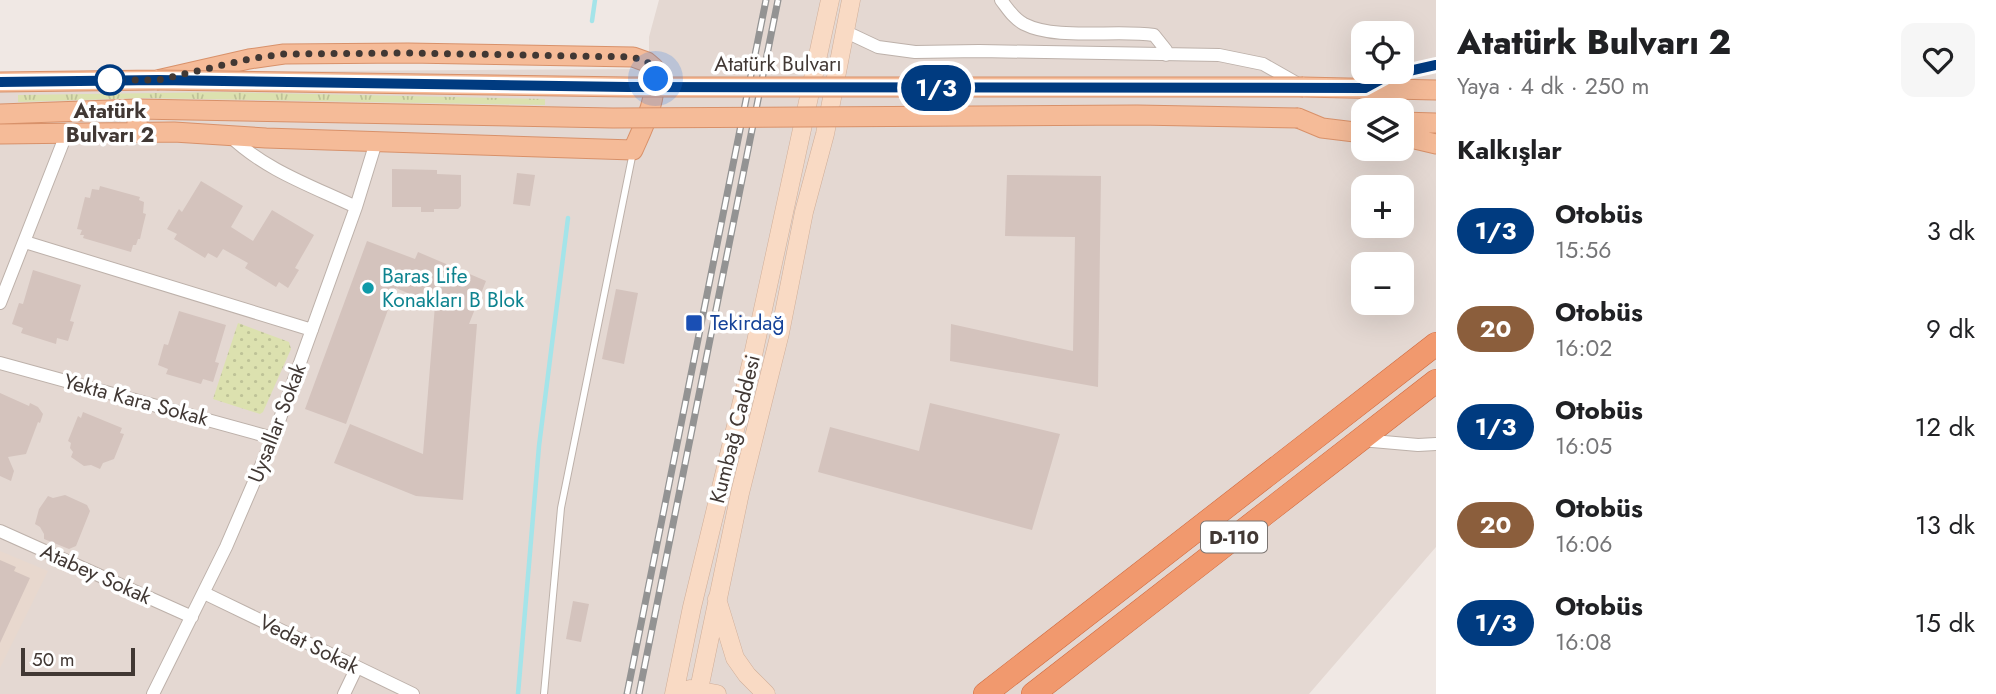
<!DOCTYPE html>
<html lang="tr">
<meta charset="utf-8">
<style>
body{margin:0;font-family:Jost,sans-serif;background:#f6f6f6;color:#202124;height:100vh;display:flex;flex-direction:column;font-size:26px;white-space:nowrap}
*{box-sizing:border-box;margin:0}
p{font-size:23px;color:#757577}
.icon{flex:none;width:38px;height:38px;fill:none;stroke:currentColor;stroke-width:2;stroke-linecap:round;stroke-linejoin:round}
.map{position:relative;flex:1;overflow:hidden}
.side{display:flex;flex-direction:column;background:#fff;width:560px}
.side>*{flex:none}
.badge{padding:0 14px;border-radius:23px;font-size:24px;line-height:46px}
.tools{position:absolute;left:1351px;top:21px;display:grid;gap:14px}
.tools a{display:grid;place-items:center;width:63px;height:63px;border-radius:14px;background:#fff;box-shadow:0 7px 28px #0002;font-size:35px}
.scale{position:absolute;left:21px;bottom:18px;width:114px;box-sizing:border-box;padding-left:7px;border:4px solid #413834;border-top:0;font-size:19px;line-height:24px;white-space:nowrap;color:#413834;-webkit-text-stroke:5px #fff;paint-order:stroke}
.you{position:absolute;width:35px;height:35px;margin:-18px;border:5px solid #fff;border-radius:50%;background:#1a73e8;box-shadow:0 0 0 10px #1a73e833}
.map>.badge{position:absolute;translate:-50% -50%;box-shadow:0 0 0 4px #fff}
h2{padding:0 21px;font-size:26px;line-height:63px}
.round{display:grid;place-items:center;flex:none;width:74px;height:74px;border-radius:14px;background:#f6f6f6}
.overview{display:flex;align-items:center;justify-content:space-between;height:119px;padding:0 21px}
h1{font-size:33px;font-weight:800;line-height:52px}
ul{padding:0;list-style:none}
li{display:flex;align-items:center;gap:21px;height:98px;padding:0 21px}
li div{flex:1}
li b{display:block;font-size:26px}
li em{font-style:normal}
li .badge{min-width:77px;font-weight:700;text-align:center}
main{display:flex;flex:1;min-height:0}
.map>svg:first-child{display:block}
</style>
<main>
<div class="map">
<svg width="1436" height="694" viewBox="0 0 1436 694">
<defs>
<pattern id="grass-tufts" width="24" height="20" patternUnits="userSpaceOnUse" patternTransform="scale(1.75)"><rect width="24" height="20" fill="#dce1af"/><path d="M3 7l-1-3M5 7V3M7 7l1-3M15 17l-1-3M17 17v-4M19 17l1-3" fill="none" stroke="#bec297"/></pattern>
<pattern id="park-dots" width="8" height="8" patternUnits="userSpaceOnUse" patternTransform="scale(1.75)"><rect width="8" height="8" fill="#dce1af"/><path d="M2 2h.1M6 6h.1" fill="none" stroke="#bec297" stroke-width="1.8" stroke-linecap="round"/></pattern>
</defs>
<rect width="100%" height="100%" fill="#f0e8e4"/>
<path fill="#e4d8d2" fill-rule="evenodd" d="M659,0h777v547l-127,147h-1309v-621l649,-4v-32zM1363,33h39v39h-39zM1363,110h39v39h-39zM1363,187h39v39h-39zM1363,264h39v39h-39z"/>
<path fill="#e8d8ce" d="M0,551l48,20 -48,97z"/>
<path fill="url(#grass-tufts)" d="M224,92l321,7v6l-401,-7 -126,4v-7z"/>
<path fill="url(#park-dots)" d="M238,323l51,19 2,7 -28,63 -3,2 -47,-15z"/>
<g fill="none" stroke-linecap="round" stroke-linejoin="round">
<path stroke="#a4e4e9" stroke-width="4.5" d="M592,21l3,-21
M518,694l21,-248 29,-228"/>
</g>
<path fill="#d4c3bd" d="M392,169l45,1v4l24,1v31l-3,3h-24v3h-13v-5h-29z
M517,173l18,2 -5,31 -17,-2z
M1007,175l94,1 -3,211 -148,-26 1,-37 122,27 2,-114 -70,-1z
M201,181l42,25 -12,21 22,14 19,-31 42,25 -19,33 4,2 -11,18 -9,-6 -3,5 -31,-19 3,-5 -25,-14 -6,9 -9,-5 -3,5 -31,-19 3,-5 -10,-5 12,-20 3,3z
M100,186l40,11 -1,3 5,2 -1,11 3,1 -3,12 -3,13h-2l-2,6h-3l-2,7 -48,-14 1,-3h-4l2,-5 -5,-1 8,-32 5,1 2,-9 7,1z
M367,241l48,18 3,-7 68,29 -17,43h8l-14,176 -47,-4 -82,-33 16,-39 73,30 12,-149 -39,-17 -50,136 -41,-15z
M33,270l48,15 -11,36 4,1 -6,19 -11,-3 -1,6 -35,-11 2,-5 -11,-4 7,-21 4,1z
M616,289l22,4 -14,71 -22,-5z
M179,311l47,14 -11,37 4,1 -6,19 -10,-3 -2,5 -35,-10 2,-5 -10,-4 6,-21 4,1z
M0,393l29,13 1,-3 8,4 5,7 -3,9 -2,-1 -12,32 -18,3 6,14 -3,10 -11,-5z
M930,403l130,31 -28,96 -214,-58 12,-45 89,24z
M83,412l39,16 -2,5 4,1 -10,25 -11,4 -3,6 -9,-4 -7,1 -13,-9 2,-5 -3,-4 1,-5 -3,-2 10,-25 3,2z
M65,495l22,10 3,6 -14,35 -7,3 -25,-10v-5l-4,-7 -5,-3 4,-15 9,-13 5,2z
M0,560l16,7 -2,4 16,7 -30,65z
M573,601l16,3 -8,38 -15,-3z"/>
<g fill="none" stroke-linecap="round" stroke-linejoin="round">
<g stroke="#bdb1aa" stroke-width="8">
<path id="lane" d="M544,694l17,-186 72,-356"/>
</g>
<g stroke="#bdb1aa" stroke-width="14">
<path id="street" d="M1001,0c7,9 12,18 23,24 33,17 92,5 130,11l12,15v5
M844,31l34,16 37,5 64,-1 240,4 44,9 37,21
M1367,86l20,-10 49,-11
M230,136c35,34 82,50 126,71
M25,242l287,88
M0,303l67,-171
M0,363l273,75
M1361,440l57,5 18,-1
M0,531l192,86
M204,593l209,101
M153,694l73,-147 47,-109 83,-231 20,-65
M344,694l13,-27"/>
</g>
<g stroke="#cfae99" stroke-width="19">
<path id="secondary" d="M717,599l18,59 12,17 19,19
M690,689l27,5
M674,694l18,-87 60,-247 78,-360
M698,694l42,-201 40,-160 24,-121 21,-78 26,-134"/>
</g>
<g stroke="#d8916a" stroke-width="21">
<path id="primary" d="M0,82l157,-2 92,-21 35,-5 124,-1 225,4 14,5 7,6c4,30 -9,55 -21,82l-367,-12 -92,-6 -174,2
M1303,87l133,3
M0,114l137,-5v15
M1298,118l24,10 41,5
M1402,122l34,1
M1402,136l34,8"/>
</g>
<g stroke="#cf693f" stroke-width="24">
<path id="highway" d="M985,694l451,-350
M1033,694l403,-313"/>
</g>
<use href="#lane" stroke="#fff" stroke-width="6"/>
<use href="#street" stroke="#fff" stroke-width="12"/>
<use href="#secondary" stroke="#f9dac4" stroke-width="18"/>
<use href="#primary" stroke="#f5bb98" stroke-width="19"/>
<use href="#highway" stroke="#f1996e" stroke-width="23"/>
<g stroke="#939393" stroke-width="7">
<path id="rail" d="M627,694l139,-694
M639,694l139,-694"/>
</g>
<use href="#rail" stroke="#fff" stroke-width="4.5" stroke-dasharray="13" stroke-linecap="butt"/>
<g stroke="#d8916a" stroke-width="21" stroke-linecap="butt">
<path id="primary-bridge" d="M157,80l471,7h675
M137,109l476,9 524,-3 161,3"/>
</g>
<use href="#primary-bridge" stroke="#f5bb98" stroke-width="19"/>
</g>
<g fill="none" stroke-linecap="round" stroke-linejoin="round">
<g stroke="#fff" stroke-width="16">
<path id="line" d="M0,82l158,-2 470,7 737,1 22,-12 49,-11"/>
</g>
<use href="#line" stroke="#003b80" stroke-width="10"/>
<path stroke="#413834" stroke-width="7" stroke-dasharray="0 12.6" d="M110,80h48l91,-21 35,-5 124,-1 225,4 14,5 7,6 2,11"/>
</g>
<circle fill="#fff" stroke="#003b80" stroke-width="3.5" cx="110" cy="80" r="14"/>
<circle fill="#0f9aa8" stroke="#fff" stroke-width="2.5" cx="368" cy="288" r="7"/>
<rect fill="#1a4fb4" stroke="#fff" stroke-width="2.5" x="685" y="314" width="18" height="18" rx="3.5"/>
<g text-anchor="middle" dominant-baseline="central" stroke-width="7" stroke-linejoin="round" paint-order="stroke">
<rect fill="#fff" stroke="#7a7471" stroke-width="2" x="1201" y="521.5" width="66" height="31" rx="5"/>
<g font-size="19" font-weight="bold" fill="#413834">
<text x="1234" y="537">D-110</text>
</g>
<g font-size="21" fill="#413834" stroke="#fff">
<text x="778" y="64">Atatürk Bulvarı</text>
<text transform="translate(136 400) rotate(15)">Yekta Kara Sokak</text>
<text transform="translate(277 423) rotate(-69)">Uysallar Sokak</text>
<text transform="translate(735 429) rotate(-76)">Kumbağ Caddesi</text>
<text transform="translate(96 574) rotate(24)">Atabey Sokak</text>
<text transform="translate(309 644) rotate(26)">Vedat Sokak</text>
</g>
<g font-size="21" font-weight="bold" fill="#413834" stroke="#fff">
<text x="110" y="111">Atatürk<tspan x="110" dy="24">Bulvarı 2</tspan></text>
</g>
<g font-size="21" fill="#0d838f" stroke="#fff" text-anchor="start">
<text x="382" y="276">Baras Life<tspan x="382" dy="24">Konakları B Blok</tspan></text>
</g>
<g font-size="21" fill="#164399" stroke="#fff" text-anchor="start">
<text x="710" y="323">Tekirdağ</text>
</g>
</g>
</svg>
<div class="tools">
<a><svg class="icon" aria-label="locate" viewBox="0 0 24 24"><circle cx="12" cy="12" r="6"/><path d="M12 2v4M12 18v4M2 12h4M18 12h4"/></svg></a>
<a><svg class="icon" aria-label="layers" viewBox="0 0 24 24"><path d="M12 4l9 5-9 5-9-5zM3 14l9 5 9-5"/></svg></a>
<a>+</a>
<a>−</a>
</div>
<div class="scale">50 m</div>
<div class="you" style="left:656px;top:79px"></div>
<b class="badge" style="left:936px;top:88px;background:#003b80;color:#fff">1/3</b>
</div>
<section class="side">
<div class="overview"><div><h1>Atatürk Bulvarı 2</h1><p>Yaya · 4 dk · 250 m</p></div><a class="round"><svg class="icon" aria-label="heart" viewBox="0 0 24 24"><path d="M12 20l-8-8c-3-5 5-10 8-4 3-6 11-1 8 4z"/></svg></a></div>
<h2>Kalkışlar</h2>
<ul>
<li><span class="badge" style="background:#003b80;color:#fff">1/3</span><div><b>Otobüs</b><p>15:56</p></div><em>3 dk</em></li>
<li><span class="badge" style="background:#8b5e3c;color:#fff">20</span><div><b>Otobüs</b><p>16:02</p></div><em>9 dk</em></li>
<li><span class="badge" style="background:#003b80;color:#fff">1/3</span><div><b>Otobüs</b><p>16:05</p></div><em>12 dk</em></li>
<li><span class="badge" style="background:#8b5e3c;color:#fff">20</span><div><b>Otobüs</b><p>16:06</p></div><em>13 dk</em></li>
<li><span class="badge" style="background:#003b80;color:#fff">1/3</span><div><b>Otobüs</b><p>16:08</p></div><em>15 dk</em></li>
</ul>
</section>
</main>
